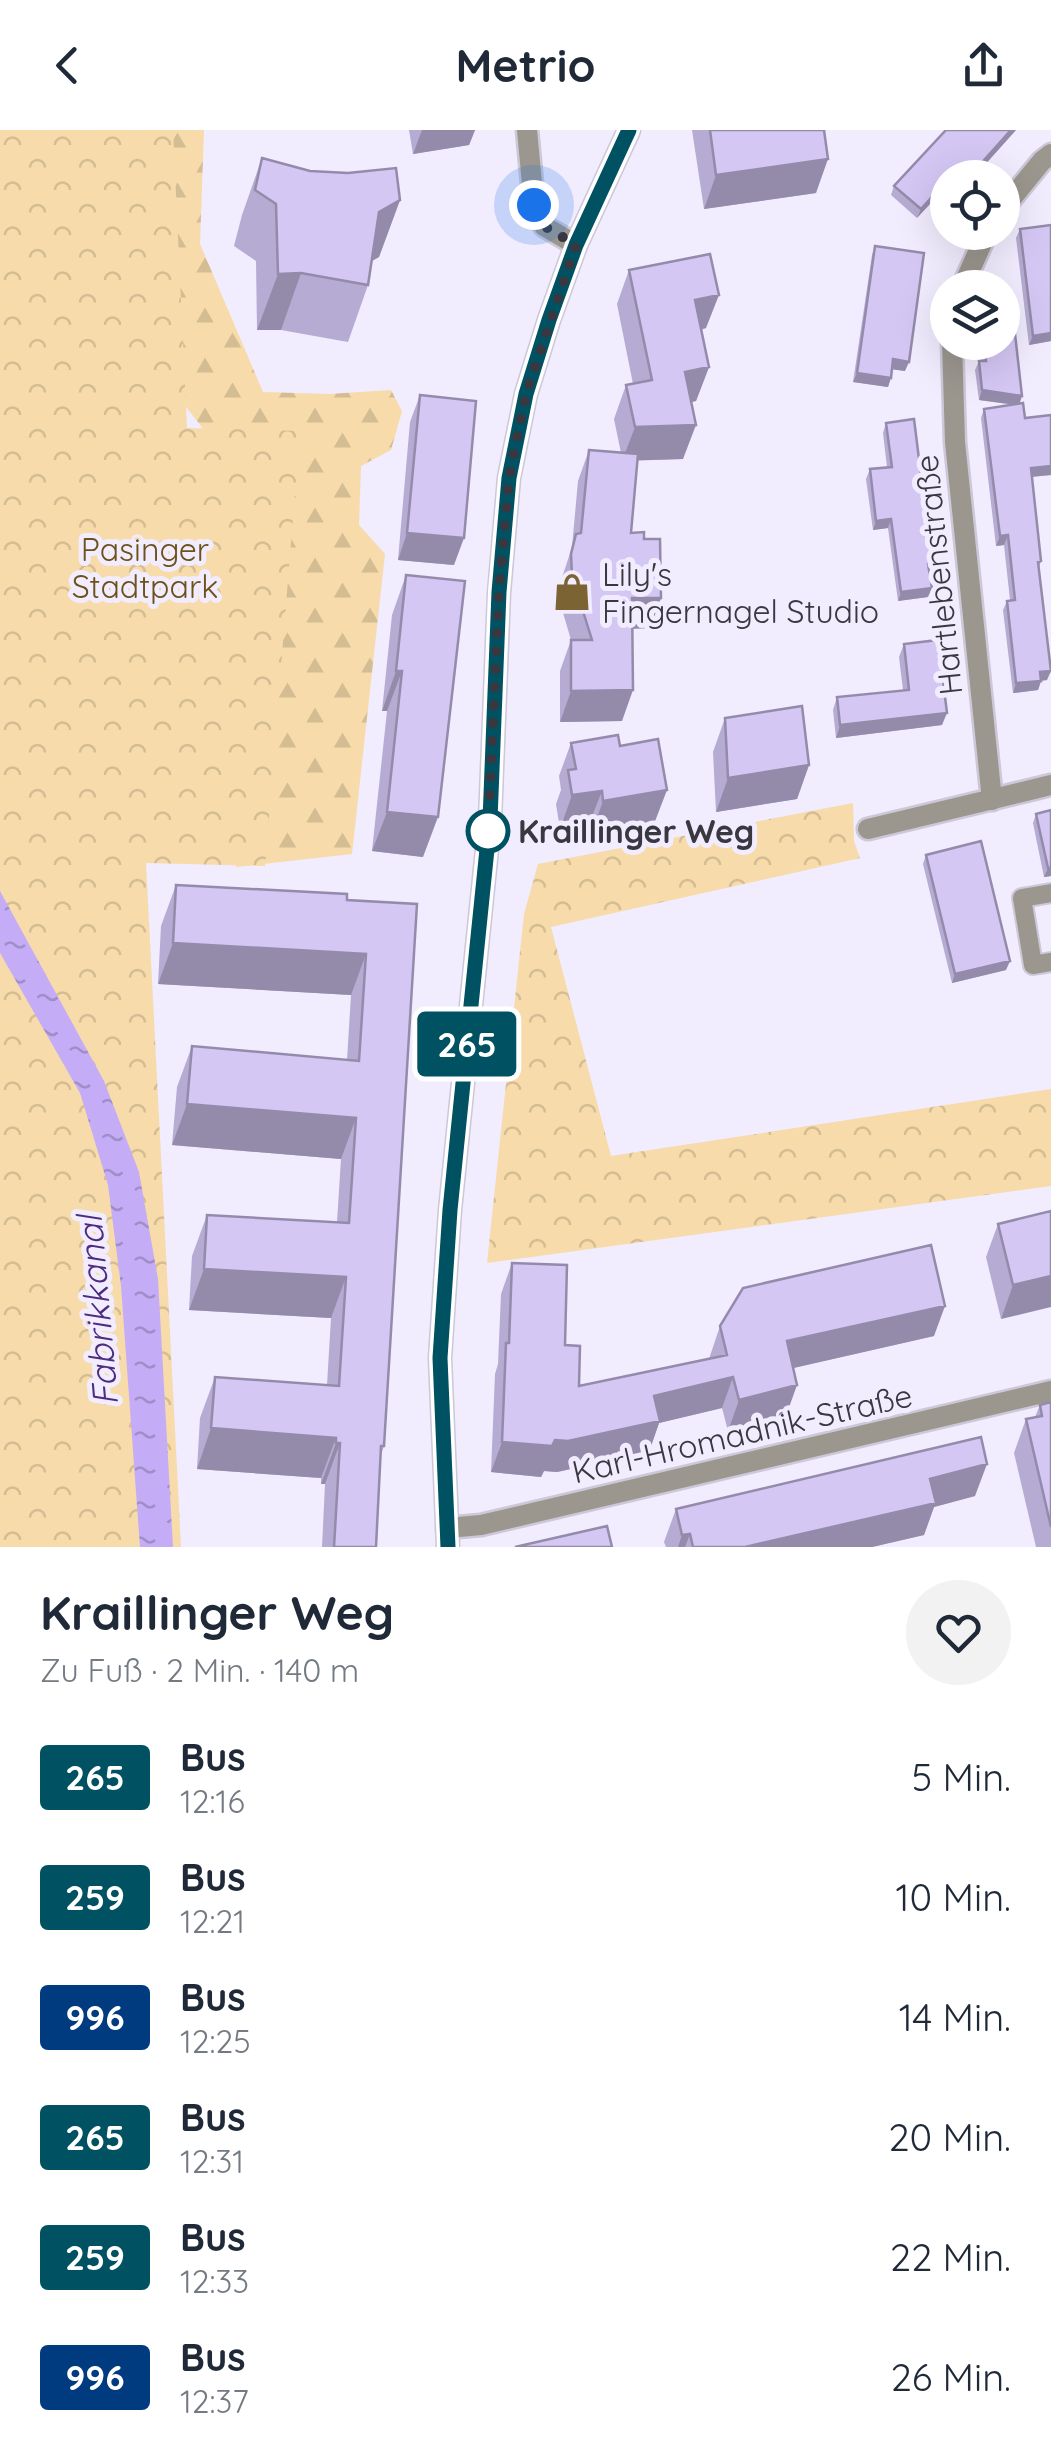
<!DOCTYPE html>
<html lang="de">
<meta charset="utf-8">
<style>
body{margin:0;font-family:Quicksand,sans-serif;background:#f2f2f3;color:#1f2937;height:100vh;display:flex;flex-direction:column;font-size:38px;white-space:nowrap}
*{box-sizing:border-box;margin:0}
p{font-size:32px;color:#747a83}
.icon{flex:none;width:55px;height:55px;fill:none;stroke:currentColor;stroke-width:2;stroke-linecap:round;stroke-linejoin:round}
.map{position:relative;height:1417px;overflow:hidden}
.drawer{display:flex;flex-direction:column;background:#fff;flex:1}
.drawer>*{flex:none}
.badge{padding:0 20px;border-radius:8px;font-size:35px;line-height:65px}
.fabs{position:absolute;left:930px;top:30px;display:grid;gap:20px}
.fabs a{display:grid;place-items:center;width:90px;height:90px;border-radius:50%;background:#fff;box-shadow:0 10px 40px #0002;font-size:50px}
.you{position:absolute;width:50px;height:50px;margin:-25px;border:8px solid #fff;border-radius:50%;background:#1a73e8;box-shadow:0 0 0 15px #1a73e833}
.map>.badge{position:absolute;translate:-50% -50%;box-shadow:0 0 0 5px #fff}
.round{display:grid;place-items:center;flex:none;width:105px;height:105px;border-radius:52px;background:#f2f2f3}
.overview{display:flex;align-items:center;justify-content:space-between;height:170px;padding:0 40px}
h1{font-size:48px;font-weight:700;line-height:75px}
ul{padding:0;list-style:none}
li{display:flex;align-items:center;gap:30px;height:120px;padding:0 40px}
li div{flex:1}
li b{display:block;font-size:38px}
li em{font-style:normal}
li .badge{min-width:110px;font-weight:700;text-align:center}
header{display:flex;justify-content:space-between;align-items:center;height:130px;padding:0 40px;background:#fff;font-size:45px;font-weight:700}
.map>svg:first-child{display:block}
</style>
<header><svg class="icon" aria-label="back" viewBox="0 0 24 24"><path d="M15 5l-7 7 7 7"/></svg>Metrio<svg class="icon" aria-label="share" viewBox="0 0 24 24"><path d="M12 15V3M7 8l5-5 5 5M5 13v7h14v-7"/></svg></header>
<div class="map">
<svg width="1051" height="1417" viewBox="0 0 1051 1417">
<defs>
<pattern id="forest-firs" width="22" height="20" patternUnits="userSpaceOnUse" patternTransform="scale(2.5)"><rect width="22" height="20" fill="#f7dbaa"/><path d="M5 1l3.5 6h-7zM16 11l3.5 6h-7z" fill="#d4bd93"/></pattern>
<pattern id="park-crowns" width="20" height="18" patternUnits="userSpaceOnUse" patternTransform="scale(2.5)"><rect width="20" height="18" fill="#f7dbaa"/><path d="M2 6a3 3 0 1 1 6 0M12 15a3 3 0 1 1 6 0" fill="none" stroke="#d4bd93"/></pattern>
<pattern id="water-ripples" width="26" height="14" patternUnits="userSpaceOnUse" patternTransform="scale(2.5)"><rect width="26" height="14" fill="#c4adf6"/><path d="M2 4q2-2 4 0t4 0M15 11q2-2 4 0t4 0" fill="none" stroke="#a08ec9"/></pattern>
</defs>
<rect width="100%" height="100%" fill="#f1ecfe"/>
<path fill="url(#forest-firs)" d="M128,0h76l-4,114 63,148 66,2 62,-4 11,21 -11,39 -30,16 -2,59 26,29 -33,300 -116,13 -32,-437 -45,-58z"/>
<path fill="url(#park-crowns)" d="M0,0h173l14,298 113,3 -35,435 -119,-3 35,684h-181z
M853,673l1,38 6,17 -309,69 60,229 440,-67v97l-564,77 37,-349 14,-50z"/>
<path fill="url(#water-ripples)" d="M0,761l104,190 35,91 19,107 15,268h-33l-19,-261 -13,-101 -28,-92 -80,-140z"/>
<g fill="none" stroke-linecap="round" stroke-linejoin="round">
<g stroke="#ccc8d8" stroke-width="22">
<path id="service" d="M1051,763l-29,5 11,67 18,-3"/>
</g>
<g stroke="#ccc8d8" stroke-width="25">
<path id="minor" d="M527,0l7,75 10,21 32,19
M1002,80l40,-49 9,-7
M962,158l25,-56
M952,212l3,100 37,358
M868,699l183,-44
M447,1398l34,-3 570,-134"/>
</g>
<g stroke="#ccc8d8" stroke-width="25">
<path id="secondary" d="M448,1417l-8,-189 10,-148 40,-390 9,-227 10,-115 17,-84 23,-74 27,-75 53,-115"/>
</g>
<use href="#service" stroke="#9b968e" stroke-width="18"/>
<use href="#minor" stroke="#9b968e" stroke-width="20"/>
<use href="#secondary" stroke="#736c60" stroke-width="20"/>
</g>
<path fill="#b6abd2" d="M409,0h66l-6,15 -56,9z
M692,0h132l-8,63 -112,16z
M946,0h70l-43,48h-25l-31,40 -26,-23 3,-9z
M262,28l138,42 -21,57 -7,4 -4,24 -20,57 -67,-12h-24l-1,-69 -22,-15 8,-31z
M1020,99l31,112 -22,4 -13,-107z
M875,116l30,125 -13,-2 -4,18 -35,-5 19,-127z
M629,140l77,58 -5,2 8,37 -13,34 -5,1 -8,57 -45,1 -7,73 13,6 17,59 -11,30 -17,1 -11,92 -62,1v-51l11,-31 -10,-34 -1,-22 12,-37 6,-66 11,-31 32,3 -7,-34 12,-34 7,-1 -16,-80z
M979,212h23l20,54 -3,8 6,14 26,-3v60l-19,2 9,84 -2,6 8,113 -6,1 -3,9 -25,3 -10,-83 4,-9 3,-1 -6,-55 -8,1 -15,-128 3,-9 30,-4 -35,-5 -4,-30 4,-9h2z
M420,265l34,170 -56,-5 12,-138z
M886,293l43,148 -1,26 -30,4 -10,-73 -15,2 -7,-51 4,-10 17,-2 -4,-34z
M406,445l17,282 -51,-6 15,-140h-5l10,-96z
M904,514l38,81 -106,13 -3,-28 4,-13 66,-7 -4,-33z
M725,588l84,47 -12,34 -81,13 -3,-60z
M571,613l49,3 34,78 -63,10 -2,-10 -29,5 -4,-25 5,-14 -2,-14z
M1051,680v66l-7,1 -11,-54 3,-9z
M926,725l80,115 -54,13 -29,-119z
M176,755l171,15 70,4 -33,542 -3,9 -5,92h-54l3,-63h-4v-6l-124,-9 3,-51 15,-41 112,8 4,-67 -142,-8 3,-54 15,-41 130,7 4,-63 -169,-14 5,-58 15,-41 155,14 4,-65 -193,-11 3,-58z
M1051,1081l-50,108 -15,-62 12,-33z
M512,1133l53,82 14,41 130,-27 11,-33 214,10 -141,32 -7,48 -58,15 -6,-23 -63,15 -10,29 -92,20 -13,-1 -3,6 -50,-5 4,-98 3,-10 3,-70z
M1051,1272v145h-15l-22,-94 12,-34 9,-2 5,-12z
M975,1366l-41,11 -10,28 -52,12h-206l-2,-5 12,-33z"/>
<path fill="#948bab" d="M422,0h53l-6,15 -56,9z
M1011,0h5l-43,48h-5z
M828,29l-12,34 -112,16 12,-34z
M948,49v6l-31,33 4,-9z
M400,70l-21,57 -20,11 20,-56z
M301,143l-20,57h-24l21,-56z
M719,165l-13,33 -24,6 13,-34z
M1051,203v8l-22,4 4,-9z
M893,229l16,3 -4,9 -15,-2z
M709,237l-13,34 -24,5 13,-34z
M857,243l34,5 -3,9 -35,-5z
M982,260l40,6 -3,9 -40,-5z
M696,295l-13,34 -61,2 13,-34z
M1051,336v9l-23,2 3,-9z
M891,389l-3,9 -15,2 3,-9z
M407,403l57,5 -10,27 -56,-5z
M1008,405l-4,10 -8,1 4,-10z
M932,458l-4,9 -30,4 3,-9z
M632,468h29l-11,30 -29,1z
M396,541h6l-15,40h-5z
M1051,541l-4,9 -11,1 4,-9z
M1041,551l-3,9 -25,3 3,-10z
M633,560l-11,31 -62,1 11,-31z
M947,583l-5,12 -106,13 4,-13z
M809,635l-12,34 -81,13 12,-34z
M667,660l-13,34 -63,10 12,-33z
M602,661l-13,33 -29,5 12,-34z
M387,682l51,5 -15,40 -51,-6z
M1048,738h3v8l-7,1z
M173,813l193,11 -15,41 -193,-11z
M1010,831l-4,9 -54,13 3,-9z
M187,974l169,14 -15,41 -169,-14z
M204,1139l142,8 -15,41 -142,-8z
M1051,1146v31l-50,12 12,-34z
M945,1176l-11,30 -158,36 11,-31z
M733,1247l-11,31 -63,15 -10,29 -92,20 -13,-1 -3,6 -50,-5 11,-30 53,-2 99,-44z
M797,1255l-11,31 -58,15 11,-31z
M211,1298l125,10 -15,40 -124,-9z
M336,1313h4l-15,41h-4z
M987,1334l-12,32 -41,11 -10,28 -52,12h-127l185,-68z
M690,1404l-5,13h-7l4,-12z"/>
<path fill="#d4c7f4" stroke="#948bab" stroke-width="2.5" d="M710,0h114l4,29 -112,16z
M946,0h65l-43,48h-6l-7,-7 -34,38 -27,-23z
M262,28l48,13 38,2 48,-5 4,32 -21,12 -11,73 -67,-12 -23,1 -2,-70 -21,-14z
M1051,95v108l-18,3 -13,-107z
M875,116l49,7 -15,109 -16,-3 -2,19 -34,-5z
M710,124l9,41 -24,5 14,67 -24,5 11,53 -61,2 -9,-42 26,-5 -23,-110z
M1014,195l8,71 -40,-6 -3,-29h7l-2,-19h18v-16z
M420,265l56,6 -12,137 -57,-5z
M1023,273l2,15 26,-3v51l-20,2 10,93 -3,1 13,109 -11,1 1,9 -25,2 -9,-82 8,-1 -7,-65 -8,1 -16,-127z
M914,289l18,144 -4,1 4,24 -31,4 -10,-73 -15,2 -6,-52 22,-2 -6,-44z
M589,320l49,4 -7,79 13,-1v7h16l1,59h-29l1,92 -62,1v-51h21l-20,-64 -1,-22 5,-20 5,-1z
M406,445l59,6 -27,236 -51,-5 15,-141h-6z
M938,510l9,73 -107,12 -3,-28 72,-7 -5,-46z
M802,576l7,59 -81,13 -3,-60z
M618,605l2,11 38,-7 9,51 -64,11 -1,-10 -30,4 -4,-25 8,-1 -5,-26z
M1051,680v58h-3l-12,-54z
M981,711l29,120 -55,13 -29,-119z
M176,755l171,9v6l70,4 -33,542h-3l-5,101h-42l6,-104h-4v-5l-125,-10 4,-51 124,9 7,-109 -142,-8 3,-54 142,8 7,-105 -169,-14 5,-58 167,15 7,-107 -193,-11z
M1051,1081v65l-38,9 -15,-61z
M931,1115l14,61 -158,35 10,44 -58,15 -6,-23 -79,19 6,25 -92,20 -13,-1 -3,6 -50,-4 4,-99h3l3,-80 55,2 -2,80 15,1 -1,40 148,-31 -7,-29 23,-38z
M1051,1272v125l-25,-108 16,-3 -2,-11z
M981,1307l6,27 -57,15 6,24 -191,44h-52l-3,-13 -8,1 -6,-26z
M607,1396l5,21h-97z"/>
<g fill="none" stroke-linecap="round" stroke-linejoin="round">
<g stroke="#fff" stroke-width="22">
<path id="line" d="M448,1417l-8,-189 10,-148 40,-390 9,-228 10,-114 17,-84 23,-74 27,-75 53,-115"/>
</g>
<use href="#line" stroke="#005262" stroke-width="15"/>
<path stroke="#393740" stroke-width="10" stroke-dasharray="0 18" d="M488,701l11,-239 10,-114 17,-84 50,-149 -32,-19 -10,-21"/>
</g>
<defs>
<g id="shop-bare" transform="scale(3)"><path d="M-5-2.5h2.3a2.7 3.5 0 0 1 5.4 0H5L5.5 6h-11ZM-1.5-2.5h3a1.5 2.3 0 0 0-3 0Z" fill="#7c6334" stroke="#f1ecfe" stroke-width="2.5" paint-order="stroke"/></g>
</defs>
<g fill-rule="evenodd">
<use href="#shop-bare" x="572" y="462"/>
</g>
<circle fill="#fff" stroke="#005262" stroke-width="5" cx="488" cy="701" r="20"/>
<g text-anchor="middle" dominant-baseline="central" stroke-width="10" stroke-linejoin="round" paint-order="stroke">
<g font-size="32" fill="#6d5119" stroke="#f1ecfe">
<text x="145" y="419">Pasinger<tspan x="145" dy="37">Stadtpark</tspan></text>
</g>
<g font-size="32" fill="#393740" stroke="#f1ecfe" text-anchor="start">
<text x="602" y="444">Lily's<tspan x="602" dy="37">Fingernagel Studio</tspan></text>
</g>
<g font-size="32" fill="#393740" stroke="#f1ecfe">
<text transform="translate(938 445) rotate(-96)">Hartlebenstraße</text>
<text transform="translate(742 1303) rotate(-13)">Karl-Hromadnik-Straße</text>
</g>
<g font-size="32" font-weight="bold" fill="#393740" stroke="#f1ecfe" text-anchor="start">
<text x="518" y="701">Kraillinger Weg</text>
</g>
<g font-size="35" font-style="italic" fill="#4d2b7e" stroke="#f1ecfe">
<text transform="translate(97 1181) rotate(-95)">Fabrikkanal</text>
</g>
</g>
</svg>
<div class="fabs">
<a><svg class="icon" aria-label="locate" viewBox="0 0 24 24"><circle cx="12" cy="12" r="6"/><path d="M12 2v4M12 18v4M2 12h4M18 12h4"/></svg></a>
<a><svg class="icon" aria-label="layers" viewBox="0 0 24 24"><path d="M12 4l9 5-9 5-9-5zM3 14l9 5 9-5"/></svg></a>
</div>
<div class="you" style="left:534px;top:75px"></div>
<b class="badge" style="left:467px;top:914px;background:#005262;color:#fff">265</b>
</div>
<section class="drawer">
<div class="overview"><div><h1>Kraillinger Weg</h1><p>Zu Fuß · 2 Min. · 140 m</p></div><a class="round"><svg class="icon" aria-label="heart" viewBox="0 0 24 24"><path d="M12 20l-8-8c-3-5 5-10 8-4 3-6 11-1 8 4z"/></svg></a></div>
<ul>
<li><span class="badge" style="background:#005262;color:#fff">265</span><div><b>Bus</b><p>12:16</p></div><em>5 Min.</em></li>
<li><span class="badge" style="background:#005262;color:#fff">259</span><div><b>Bus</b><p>12:21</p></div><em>10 Min.</em></li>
<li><span class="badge" style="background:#003b80;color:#fff">996</span><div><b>Bus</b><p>12:25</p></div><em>14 Min.</em></li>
<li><span class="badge" style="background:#005262;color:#fff">265</span><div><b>Bus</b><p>12:31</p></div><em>20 Min.</em></li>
<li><span class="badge" style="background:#005262;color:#fff">259</span><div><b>Bus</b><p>12:33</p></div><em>22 Min.</em></li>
<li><span class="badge" style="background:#003b80;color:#fff">996</span><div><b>Bus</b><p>12:37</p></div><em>26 Min.</em></li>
</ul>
</section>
